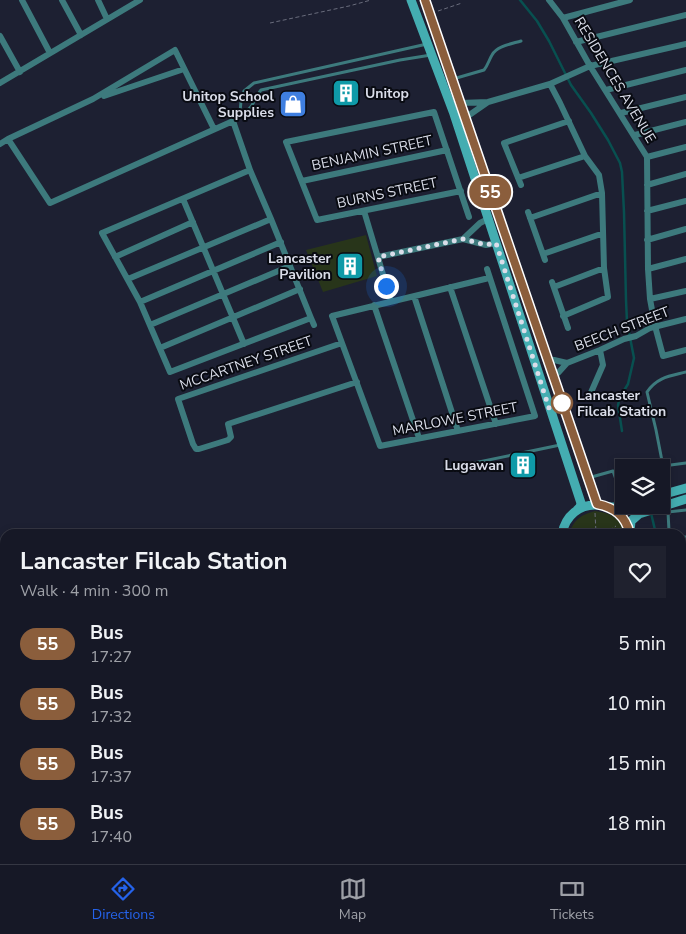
<!DOCTYPE html>
<meta charset="utf-8">
<style>
body{margin:0;font-family:"Nunito Sans",sans-serif;background:#1f212e;color:#f1f3f6;height:100vh;display:flex;flex-direction:column;font-size:19px;white-space:nowrap}
*{box-sizing:border-box;margin:0}
p{font-size:16px;color:#9ea0a7}
.icon{flex:none;width:28px;height:28px;fill:none;stroke:currentColor;stroke-width:2;stroke-linecap:round;stroke-linejoin:round}
.map{position:relative;flex:1;overflow:hidden}
.panel{position:absolute;left:0px;top:529px;width:686px;height:336px;display:flex;flex-direction:column;background:#161826;border-radius:15px 15px 0 0;box-shadow:0 2px 8px #0003,0 0 0 1px #353743}
.panel>*{flex:none}
.badge{padding:0 10px;border-radius:16px;font-size:18px;line-height:32px}
.controls{position:absolute;left:615px;top:459px;display:grid;gap:10px}
.controls a{display:grid;place-items:center;width:55px;height:55px;border-radius:0px;background:#161826;box-shadow:0 2px 8px #0003,0 0 0 1px #353743;font-size:25px}
.you{position:absolute;width:25px;height:25px;margin:-12px;border:4px solid #fff;border-radius:50%;background:#1a73e8;box-shadow:0 0 0 8px #1a73e833}
.map>.badge{position:absolute;translate:-50% -50%;box-shadow:0 0 0 2px #fff}
.round{display:grid;place-items:center;flex:none;width:52px;height:52px;border-radius:0px;background:#1f212e}
.overview{display:flex;align-items:center;justify-content:space-between;height:85px;padding:0 20px}
h1{font-size:24px;font-weight:700;line-height:38px}
ul{padding:0;list-style:none}
li{display:flex;align-items:center;gap:15px;height:60px;padding:0 20px}
li div{flex:1}
li b{display:block;font-size:19px}
li em{font-style:normal}
li .badge{min-width:55px;font-weight:700;text-align:center}
.tabs{display:flex;justify-content:space-around;align-items:center;height:70px;border-top:1px solid #353743;background:#161826;font-size:14px;color:#9ea0a7}
.tabs a{display:grid;justify-items:center;gap:2px}
.tabs .selected{color:#2563eb}
.map>svg:first-child{display:block}
</style>
<div class="map">
<svg width="686" height="864" viewBox="0 0 686 864">
<rect width="100%" height="100%" fill="#1d2032"/>
<path fill="#28351a" d="M366,235l11,41 -54,16 -17,-42z
M595,511c16,2 26,7 30,23h-56c5,-15 12,-19 26,-23z
M441,860h56l2,4h-56z"/>
<path fill="#085050" d="M5,796v64h131l2,4h-138v-65z"/>
<g fill="none" stroke-linecap="round" stroke-linejoin="round">
<path stroke="#085050" stroke-width="2.5" d="M520,0l17,21 12,20 22,44 20,28 17,27 12,23 2,9 2,40 2,88 1,22 7,36 -6,26 -8,13 -2,8 4,26
M651,513l5,21
M681,582l5,1
M0,778l5,-3"/>
<path stroke="#696c7c" stroke-width="1" stroke-dasharray="4 2.5" stroke-linecap="butt" d="M438,11l24,-8
M270,23l79,-17 22,-6
M595,513l1,20
M591,534l5,-1 4,1
M604,534l12,-8
M500,860l1,4
M509,860l2,4
M533,860l1,4"/>
<path stroke="#3d7a7d" stroke-width="3" d="M453,79l31,-9c4,-5 5,-10 8,-15 5,-9 19,-11 29,-14
M240,113c12,-1 14,-14 21,-23l139,-30 31,-5
M233,121l7,-8 1,-12 3,-10 10,-8 173,-39
M686,372c-16,4 -29,5 -39,20l9,38 7,36 1,19 -1,10 5,17 18,-2
M663,466l23,-3
M445,469l115,-24
M588,478l25,-7 11,31
M668,512l1,19 4,3
M681,537h5
M681,550l5,-1
M0,746l5,2
M0,803l5,-3
M0,853l5,-6
M86,860l3,4
M111,860l1,4
M131,860l3,4
M435,860l1,4
M549,860l1,4
M9,864l3,-4"/>
<path stroke="#3d7a7d" stroke-width="6" d="M22,0l28,53
M62,0l19,35
M98,0l9,19
M549,0l14,18 27,48 57,91 1,112 2,30 5,27 8,30 23,-6
M563,18l67,-18
M0,36l20,36
M576,42l110,-27
M0,83l140,-83
M550,84l10,19 25,53 14,19 3,18 2,75 4,29 -45,19
M606,90l80,-20
M104,96l80,-27
M460,103l28,-1 62,-18 40,-18 96,-22
M621,113l65,-16
M465,118l23,-16
M214,129l-39,-79 -82,49 -85,40 42,64 183,-82 17,49
M635,135l51,-13
M0,144l8,-5
M647,157l39,-10
M518,178l67,-22
M302,181l145,-31
M521,185l-17,-42 65,-22
M647,185l39,-11
M461,191l-144,29 -31,-78 148,-30 35,105
M183,199l61,145
M364,211l27,90
M647,211l39,-10
M528,212l17,48
M530,218l72,-25
M463,239l17,-16 8,-4
M647,240l39,-11
M543,254l55,-19h5
M115,257l78,-35
M378,257l85,-18 23,6 10,-2
M487,269l48,147 -155,30 -48,-130 157,-38
M648,269l38,-10
M128,279l143,-60
M552,282l16,46
M450,287l46,137
M554,287l50,-19
M414,296l44,135
M650,299l36,-8
M140,302l141,-60
M374,305l45,133
M311,318l-141,54 -30,-70 -38,-69 148,-63 21,49 40,99 3,7
M150,325l140,-59
M342,343l-164,56 15,45 3,5h3l29,-9 3,-3 -3,-13 129,-42
M160,348l140,-59
M547,360h7l13,3 -9,10 -5,2
M567,363l33,-13 24,-11 12,-3 14,-8 36,-9
M589,397l14,-32 -3,-15
M251,860l1,4
M278,860l2,4
M306,860l2,4
M334,860l2,4
M384,860l5,4
M415,860l2,4
M351,864l9,-4"/>
<path stroke="#3d7a7d" stroke-width="8" d="M0,723h5
M209,860l2,4"/>
<path stroke="#44adb1" stroke-width="9" d="M411,0l43,114 127,389 -1,4 -3,3
M425,0l172,504
M661,495l25,-7
M609,507h9l11,-2
M630,532l1,-11 8,-7 47,-15
M562,534c7,-39 59,-38 68,0
M573,860l2,4
M587,860l1,4"/>
</g>
<g fill="none" stroke-linecap="round" stroke-linejoin="round">
<g stroke="#fff" stroke-width="11">
<path id="line" d="M425,0l172,504c18,4 28,11 33,30"/>
</g>
<use href="#line" stroke="#8b5e3c" stroke-width="8"/>
<path stroke="#dadde9" stroke-width="5" stroke-dasharray="0 9" d="M386,286l-8,-29 85,-18 23,6 10,-2 53,165 13,-5"/>
</g>
<defs>
<g id="building-square" transform="scale(1.4375)"><rect x="-9" y="-9" width="18" height="18" rx="4" fill="#0f9aa8" stroke="#090b12"/><path d="M-4-6H4V6H1V3H-1V6H-4ZM-2.5-4.3h1.7v1.8h-1.7ZM.8-4.3h1.7v1.8H.8ZM-2.5-1h1.7V.8h-1.7ZM.8-1h1.7V.8H.8Z" fill="#fff"/></g>
<g id="shop-square" transform="scale(1.4375)"><rect x="-9" y="-9" width="18" height="18" rx="4" fill="#3f7fe0" stroke="#090b12"/><path d="M-5-2.5h2.3a2.7 3.5 0 0 1 5.4 0H5L5.5 6h-11ZM-1.5-2.5h3a1.5 2.3 0 0 0-3 0Z" fill="#fff"/></g>
</defs>
<g fill-rule="evenodd">
<use href="#building-square" x="346" y="93"/>
<use href="#shop-square" x="293" y="104"/>
<use href="#building-square" x="350" y="266"/>
<use href="#building-square" x="523" y="465"/>
</g>
<circle fill="#fff" stroke="#8b5e3c" stroke-width="2.5" cx="562" cy="403" r="10"/>
<g text-anchor="middle" dominant-baseline="central" stroke-width="4" stroke-linejoin="round" paint-order="stroke">
<g font-size="14" fill="#dadde9" stroke="#090b12">
<text transform="translate(615 80) rotate(59)">RESIDENCES AVENUE</text>
<text transform="translate(372 153) rotate(-12)">BENJAMIN STREET</text>
<text transform="translate(387 193) rotate(-12)">BURNS STREET</text>
<text transform="translate(622 329) rotate(-21)">BEECH STREET</text>
<text transform="translate(246 363) rotate(-19)">MCCARTNEY STREET</text>
<text transform="translate(455 419) rotate(-11)">MARLOWE STREET</text>
</g>
<g font-size="14" font-weight="bold" fill="#dadde9" stroke="#090b12" text-anchor="end">
<text x="365" y="93" text-anchor="start">Unitop</text>
<text x="274" y="96">Unitop School<tspan x="274" dy="16">Supplies</tspan></text>
<text x="331" y="258">Lancaster<tspan x="331" dy="16">Pavilion</tspan></text>
<text x="504" y="465">Lugawan</text>
</g>
<g font-size="14" font-weight="bold" fill="#dadde9" stroke="#090b12" text-anchor="start">
<text x="577" y="395">Lancaster<tspan x="577" dy="16">Filcab Station</tspan></text>
</g>
</g>
</svg>
<div class="controls">
<a><svg class="icon" aria-label="layers" viewBox="0 0 24 24"><path d="M12 4l9 5-9 5-9-5zM3 14l9 5 9-5"/></svg></a>
</div>
<div class="you" style="left:386px;top:286px"></div>
<b class="badge" style="left:490px;top:192px;background:#8b5e3c;color:#fff">55</b>
<section class="panel">
<div class="overview"><div><h1>Lancaster Filcab Station</h1><p>Walk · 4 min · 300 m</p></div><a class="round"><svg class="icon" aria-label="heart" viewBox="0 0 24 24"><path d="M12 20l-8-8c-3-5 5-10 8-4 3-6 11-1 8 4z"/></svg></a></div>
<ul>
<li><span class="badge" style="background:#8b5e3c;color:#fff">55</span><div><b>Bus</b><p>17:27</p></div><em>5 min</em></li>
<li><span class="badge" style="background:#8b5e3c;color:#fff">55</span><div><b>Bus</b><p>17:32</p></div><em>10 min</em></li>
<li><span class="badge" style="background:#8b5e3c;color:#fff">55</span><div><b>Bus</b><p>17:37</p></div><em>15 min</em></li>
<li><span class="badge" style="background:#8b5e3c;color:#fff">55</span><div><b>Bus</b><p>17:40</p></div><em>18 min</em></li>
</ul>
</section>
</div>
<nav class="tabs">
<a class="selected"><svg class="icon" aria-label="directions" viewBox="0 0 24 24"><path d="M12 3l9 9-9 9-9-9zM9 14v-3h6M13 9l2 2-2 2"/></svg>Directions</a>
<a><svg class="icon" aria-label="map" viewBox="0 0 24 24"><path d="M3 6l6-2 6 2 6-2v14l-6 2-6-2-6 2zM9 4v14M15 6v14"/></svg>Map</a>
<a><svg class="icon" aria-label="tickets" viewBox="0 0 24 24"><path d="M3 7h18v10H3zM15 7v10"/></svg>Tickets</a>
</nav>
